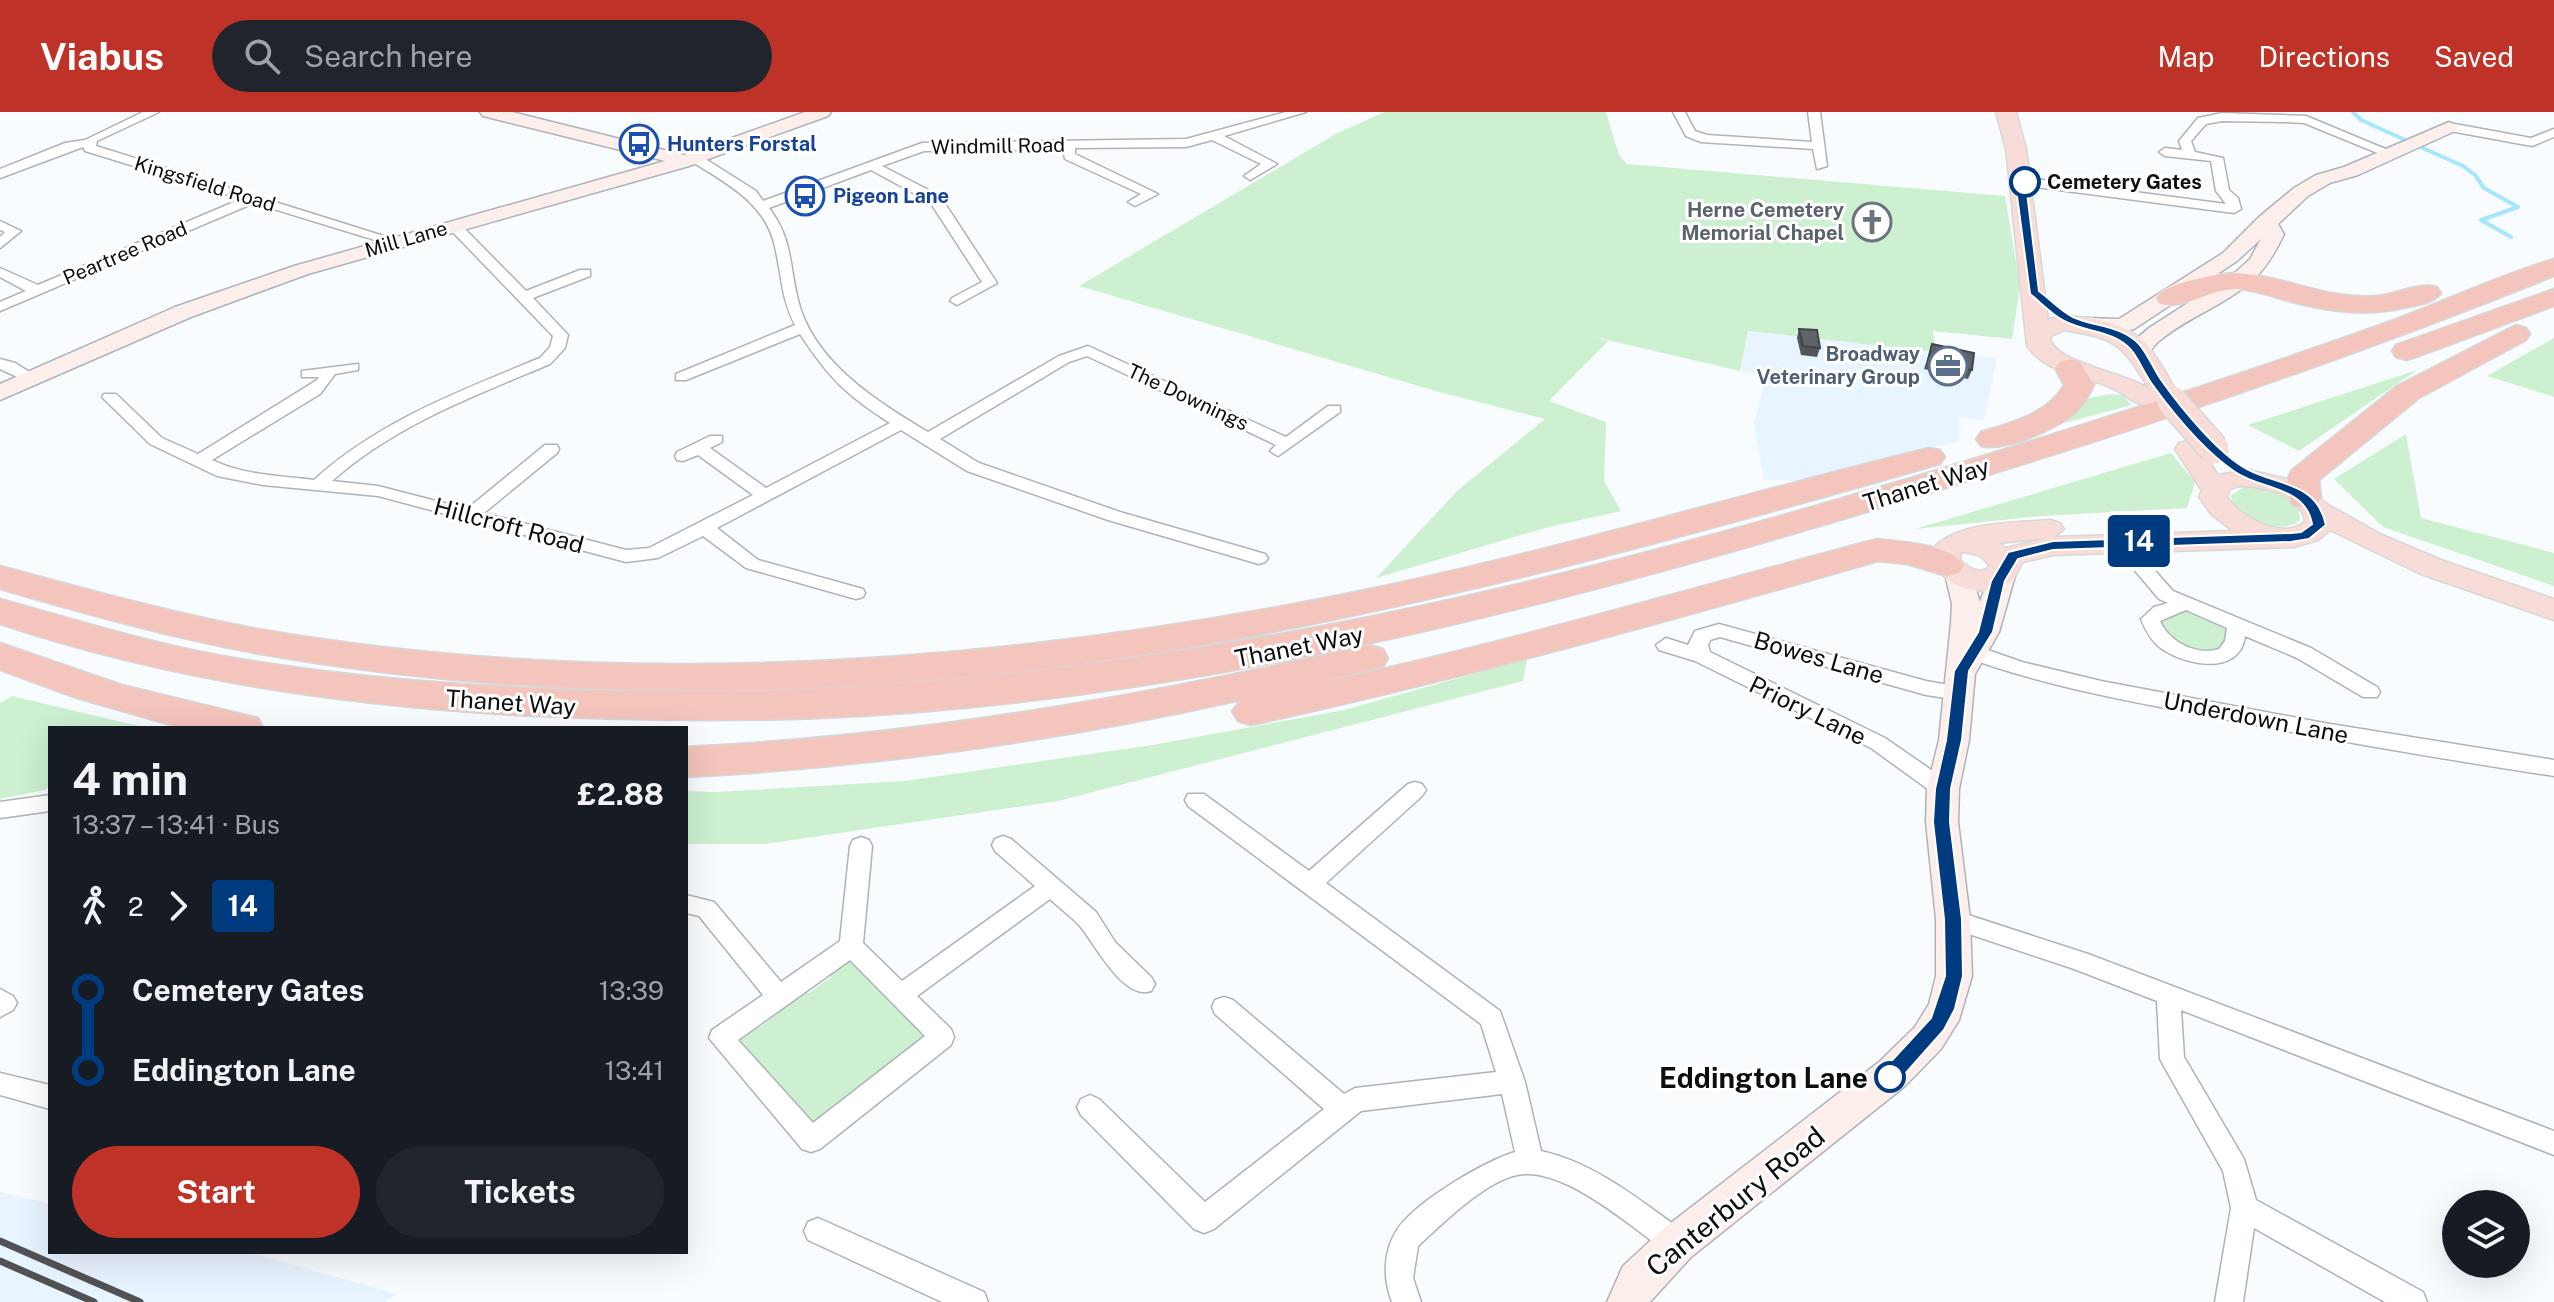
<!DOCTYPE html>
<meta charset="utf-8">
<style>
body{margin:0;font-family:"Public Sans",sans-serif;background:#20242c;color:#f1f3f6;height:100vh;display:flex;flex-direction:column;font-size:30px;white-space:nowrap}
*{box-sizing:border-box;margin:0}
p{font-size:26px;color:#9ea1a6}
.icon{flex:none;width:44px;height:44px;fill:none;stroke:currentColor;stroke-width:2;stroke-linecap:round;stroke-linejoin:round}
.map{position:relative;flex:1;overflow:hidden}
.side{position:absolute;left:48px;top:614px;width:640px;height:528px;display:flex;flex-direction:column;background:#171b24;border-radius:0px;box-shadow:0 8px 32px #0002}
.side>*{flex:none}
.badge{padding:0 16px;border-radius:6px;font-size:28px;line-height:52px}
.controls{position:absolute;left:2442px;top:1078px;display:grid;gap:16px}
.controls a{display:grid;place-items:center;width:88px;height:88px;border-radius:50%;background:#171b24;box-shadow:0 8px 32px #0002;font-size:40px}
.map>.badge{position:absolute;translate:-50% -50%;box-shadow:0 0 0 4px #fff}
.legs{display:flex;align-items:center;gap:12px;height:88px;padding:0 24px;font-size:26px}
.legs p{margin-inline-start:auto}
.headline{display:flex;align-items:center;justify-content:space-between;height:136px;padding:0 24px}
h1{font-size:44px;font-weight:700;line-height:60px}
.action{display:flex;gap:16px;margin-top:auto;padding:16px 24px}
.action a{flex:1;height:92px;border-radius:48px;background:#bf3228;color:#fff;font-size:32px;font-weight:700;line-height:92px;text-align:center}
.action a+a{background:#20242c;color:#f1f3f6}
ul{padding:0 24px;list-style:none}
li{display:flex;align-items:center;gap:28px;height:80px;font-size:30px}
li i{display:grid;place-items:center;width:12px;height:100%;margin:0 10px;background:currentColor}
li i::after{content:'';width:20px;height:20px;margin:-10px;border:6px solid;border-radius:50%;background:#171b24}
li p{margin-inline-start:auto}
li:first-child i{background:linear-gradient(#0000 50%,currentColor 0)}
li:last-child i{background:linear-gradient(currentColor 50%,#0000 0)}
header{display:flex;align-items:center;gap:48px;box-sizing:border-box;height:112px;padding:0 40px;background:#bf3228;color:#fff}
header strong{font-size:38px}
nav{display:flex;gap:44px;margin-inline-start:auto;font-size:28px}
.search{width:560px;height:72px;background:#20242c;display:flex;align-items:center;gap:20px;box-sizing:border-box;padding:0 28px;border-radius:44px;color:#9ea1a6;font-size:30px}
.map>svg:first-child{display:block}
</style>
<header>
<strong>Viabus</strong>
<div class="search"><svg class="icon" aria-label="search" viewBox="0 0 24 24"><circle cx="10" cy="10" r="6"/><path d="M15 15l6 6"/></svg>Search here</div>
<nav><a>Map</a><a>Directions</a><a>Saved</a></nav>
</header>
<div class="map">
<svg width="2554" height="1190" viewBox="0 0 2554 1190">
<rect width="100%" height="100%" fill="#f9fcff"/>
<path fill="#e8f4ff" d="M1748,219l249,27 -13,62 -25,-3v24l-154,40 -41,-1 -10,-56 12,-47 -26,-6z
M0,1080l50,12v48h198l149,42 -12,8h-385z"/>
<path fill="#cdf0d1" d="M1384,0h222l13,43 8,9 378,32 15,90 -8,53 -79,-8 3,21 -188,-21 -8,40 -150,-35 18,5 -59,60 57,21 -2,59 17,30 -76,17 -169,50 81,-87 88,-72 -106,-27 -360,-106 255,-151z
M2554,226v59l-67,-21z
M2417,258l-118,81 -51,-26z
M2110,282l12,1 10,10 -68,18 25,-25z
M2406,322l15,84 133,35v33l-171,-59 -49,-48z
M2171,341l24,29 -8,26 -145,8 -127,13z
M2243,376c21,-1 41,5 56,20l1,12c-18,16 -68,2 -69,-25z
M2173,493l64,21 -1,19 -41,11 -43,-28z
M1527,547l-4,22 -465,120 -293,43h-79v-53l30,1 189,-11 247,-36 192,-35z
M12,584l135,32h-97v58l-5,4 -45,9v-96z
M851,834l90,93 -130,101 -90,-102 19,-13 20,2 17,-13 -1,-15 14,-10 19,4 22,-16 -1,-17z"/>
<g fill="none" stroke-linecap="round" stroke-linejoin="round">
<path stroke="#a7e7fd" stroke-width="4" d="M2353,0l8,8 42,19
M2423,36l40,18 12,9 9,13 34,19 -37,13 30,17"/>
<g stroke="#aeb3b8" stroke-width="3">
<path id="street" d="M143,0h16l-62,29 -1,5 307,96 -12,3 -137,-42 -254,108v-9l26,-11 -26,-14v-9l38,17 203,-86 -156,-48 -2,-4 -83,31v-9l65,-26 20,-3z
M1286,0h20l-82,24 53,28 -27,16 -6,-4 17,-12 -49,-24 -26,7 -111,1v6l83,40 -23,12 -7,-4 13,-8 -76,-35 -2,-10 -139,2 -42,15 58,30 57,87 -40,22 -7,-4 2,-3 30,-16 -52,-80 -59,-32 -102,38c24,32 20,56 29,92 15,62 80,102 130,132l131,-76 29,-10 198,91 42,-31h12v6l-62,44 -8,-5 6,-6 -189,-89 -18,6 -129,77 39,24 141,49 145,42 3,4 -3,4 -6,2 -151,-44 -141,-49 -66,-41 -184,98 41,32 105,29 2,4 -2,4 -7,2 -110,-31 -43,-32 -45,22 -32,4 -248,-66 -115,-11 -46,-9 -67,-32 -48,-47 2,-3h12l46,44 36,16 119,-74 2,-3h-17v-6l56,-7v6l-23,4 -15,20 -108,66c32,15 67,16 102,20 65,-59 146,-89 226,-122l10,-11 3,-11 -107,-111 12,-3 68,69 54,-21h10v6l-57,22 35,37 -3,13 -15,16c-76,32 -155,61 -218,117l46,5 89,23 78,-64h12l2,4 -2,4 -73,60 142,37 23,-2 104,-53 -55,-40 -15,6 -6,-1 -2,-4 2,-4 33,-16h12v6l-12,6 56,40 124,-65c-44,-28 -62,-46 -90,-89l-114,46h-10v-6l119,-49c-14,-27 -13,-49 -20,-78 -9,-44 -49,-64 -84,-86v-6h8l57,36 7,10 159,-58 264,-4z
M1673,0h12l10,19 12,4 105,7 -4,-30h12l7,54 -10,3 -4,-20 -112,-7 -15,-6z
M2222,1l84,3 89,37 -10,3 -81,-33 -20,-1 -62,-1 -16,3 -15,17 4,11 28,6 6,32 9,8 3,11 -7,4 -214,-28 -6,-4 6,-4 206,27 -10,-13 -5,-30 -46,-5 -6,-4 6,-4 17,2 -3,-9 19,-23z
M2449,11l82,15 23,-9v8l-22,9 -87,-16v-6z
M0,109l21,10 -21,17v-11l5,-5 -5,-2z
M0,247l15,4 24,15 -3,3h-10l-26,-12z
M2120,424l6,2 47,53 138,57 66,39 3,5 -3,5h-14l-66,-39 -52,-22c-5,42 -65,29 -88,9 -8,-8 -12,-16 -16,-26l13,-12 14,-4 -9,-4 -45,-53 -3,-4zM2186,498l41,18 -2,13 -6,8c-22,7 -50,-7 -59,-28z
M1719,512l207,57 40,7 3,5 -10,7 -33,-5 -206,-58 -10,3 -2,5 2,7 175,86 65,45 4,6 -4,6h-14l-65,-47 -176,-87 -36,-11 -3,-5 10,-7 22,7 7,-14z
M1962,529l60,21 79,19 223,42 230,37v16c-118,-18 -235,-38 -352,-61 -84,-16 -167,-31 -247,-62l-3,-5z
M1415,670l7,2 4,6 -4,6 -96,87 174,128 25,71 16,69c55,12 101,51 146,83l4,9 -4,9 -10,4 -10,-4c-36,-25 -103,-86 -150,-77 -33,7 -75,49 -99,71l-5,32 8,24h-29c-9,-22 -9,-51 5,-72 18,-28 86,-68 118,-78l-13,-58 -141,17 -147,118 -10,4 -10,-4 -113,-114 -4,-8 4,-8 9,-4 9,4 106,103 119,-93 -109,-95 -3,-7 3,-7 9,-3 9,3 111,94 11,-6 141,-16 -15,-48 -293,-218 -3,-6 3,-6h16l105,77 99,-87z
M50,683v16l-50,7v-16z
M1003,724l8,3 85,73 19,30 36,35 4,7 -4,7c-28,10 -56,-48 -72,-66 -8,-9 -20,-17 -29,-26l-133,97 34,33 3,8 -3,8 -131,104 -9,3 -9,-3 -93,-111 3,-8 51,-35 -64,-79 -13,-3v-18l28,7 67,80 59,-41 10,-95 3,-6 8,-3 8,3 3,6 -9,97 39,38 133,-95 -40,-35 -3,-6 3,-6zM850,848l75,76 -112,87 -75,-83z
M1953,798l135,44 466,177v24l-373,-145 3,47 60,102 12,41 167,92 4,10h-42l-131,-74 -11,74h-28l16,-94 -8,-37 -63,-112 -3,-58 -83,-32 -129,-43 -3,-7 3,-7z
M0,877l13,7 4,7 -4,7 -13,7z
M0,961l50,12v24l-50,-14z
M818,1106l166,74 4,10h-46l-134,-62 -4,-9 4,-9z"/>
</g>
<g stroke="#aeb3b8" stroke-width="3">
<path id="secondary" d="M480,0h32l172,43 121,-43h26l-3,4 -139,50 -381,108 -117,43 -191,83v-16l175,-77 119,-41 371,-105 -182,-45z
M2449,10l9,5 -3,4 -97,44 -28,8 -22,13 -30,28 6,10c-8,17 -17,33 -31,46 -28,25 -65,37 -94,61 -11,10 -11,21 -28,17l-3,-5 8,-14 13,-11 88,-57 13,-12 11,-20 -24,22 -103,68 -23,5 -24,-2 -11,-7 11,-7 32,1 104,-66 36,-36 35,-29 22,-13 28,-8z
M1959,453l10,3 11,34 11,-32 10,-3 10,3 4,6 -16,56 -24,42 -6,66 -10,49 -1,33 12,97 2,57 -13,44 -18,29 -36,37 -214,171 -41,45h-43l16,-36 40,-37 216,-167 36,-35 14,-23 7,-28v-57l-10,-97 1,-33 12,-49 12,-117 1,-19 -7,-30 4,-6z"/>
</g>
<g stroke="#d8d8d9" stroke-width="3">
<path id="primary" d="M1996,0h20l10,37 22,170c28,-6 73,1 95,22 14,13 24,36 35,52l-4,5 -15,1 -4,5c-19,5 -28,-10 -45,-17 -29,-12 -63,-13 -83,-41l-21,-197zM2064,218c55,9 57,14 86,60 -21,-18 -97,-26 -100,-53z
M2188,329l9,2 21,32 30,-5 51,12 12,6 14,15 57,32 59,25 113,39v21l-133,-46 -91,-44 -12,10 -24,7 -241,8 -30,7c-5,7 -6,15 -15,21 -29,18 -70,2 -78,-30 20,-32 84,-30 120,-33l10,3 4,6 -10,8 179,-6 -22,-17 -12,-17 3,-6 -27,-42 4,-6zM2239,374c25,1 62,7 66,36 -23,18 -64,-4 -78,-25l3,-8zM2047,426l-41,10 -7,-5zM1961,440c12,1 25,3 28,16 -10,6 -21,0 -29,-8z"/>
</g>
<g stroke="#d8d8d9" stroke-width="3">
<path id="highway" d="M2554,147v17c-220,89 -446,164 -674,232 -343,104 -698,194 -1059,210 -101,4 -202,2 -303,-3 -177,-10 -350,-35 -518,-91v-25c72,20 143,42 217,56 104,19 209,28 314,33 531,28 1048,-103 1551,-263 104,-33 209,-68 312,-105 53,-20 106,-45 160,-61z
M2235,161c48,2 91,27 141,23 20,-1 41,-14 61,-9l4,6c-7,10 -22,12 -33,14 -40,10 -77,5 -116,-5 -18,-5 -36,-12 -54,-13 -27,-1 -53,21 -78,15l-4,-6c11,-16 60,-24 79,-25z
M2554,177v17l-138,51 -10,3 -10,-3 -4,-6 4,-6z
M2516,213l10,3 4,6 -4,6 -107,58 -100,82 2,18 -4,7 -12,3 -12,-3c-6,-10 -8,-25 -1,-35l105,-84z
M2070,247l10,3 14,23c-5,10 -10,19 -18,27 -19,17 -71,40 -95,34l-5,-7 5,-7c29,-9 67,-18 83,-47l-9,-17 5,-6z
M1929,336l11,2 5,7 -5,7c-251,72 -503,141 -761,185 -302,51 -617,58 -919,5 -88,-16 -174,-40 -260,-65v-23c86,23 171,47 258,63 376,65 765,34 1136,-45 180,-39 356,-92 535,-136z
M1877,427c23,2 74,6 87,26l-5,8 -12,3 -40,-12 -29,-3c-208,60 -416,118 -627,164l-13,-4 -6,-10 9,-11c-184,41 -368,67 -555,77v-30c232,-11 458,-51 684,-102l13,4 5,9 -5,9 -74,18c192,-40 379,-96 568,-146z
M0,531l122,42 136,33 5,10h-81l-105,-30 -77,-28z"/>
</g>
<use href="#street" fill="#fff" fill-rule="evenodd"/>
<use href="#secondary" fill="#fceeeb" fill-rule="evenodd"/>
<use href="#primary" fill="#f8dcd7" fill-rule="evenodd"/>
<use href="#highway" fill="#f4c5bc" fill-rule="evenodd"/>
<path stroke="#505254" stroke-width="7" d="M0,1129l140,61
M0,1149l94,41"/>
<g stroke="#d8d8d9" stroke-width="24" stroke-linecap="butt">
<path id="primary-bridge-far1" d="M2165,281l9,10"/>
</g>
<g stroke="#d8d8d9" stroke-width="32" stroke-linecap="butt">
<path id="primary-bridge" d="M2172,289l42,48"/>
</g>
<use href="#primary-bridge-far1" stroke="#f8dcd7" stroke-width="22"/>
<use href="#primary-bridge" stroke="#f8dcd7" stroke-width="29"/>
</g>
<path fill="#525659" d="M1799,217l21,19 -3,9 -16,-2 -4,-17z
M1932,232l40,26 -4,9 -44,-10z"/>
<path fill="#5f6468" stroke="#424649" stroke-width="2" d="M1799,217l18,1 3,18 -17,-2z
M1932,232l42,9 -2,17 -44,-10z"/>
<path fill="#003b80" stroke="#fff" stroke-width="2" d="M2020,66l10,4 -4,2 13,107c11,8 22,20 34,26 22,10 49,8 67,28 9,11 14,25 22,36 19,27 57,73 85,88 32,17 70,13 79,56l-17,14 -18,3 -238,8 -35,9 -13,22 -12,51 -24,39 -7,69 -11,49 -1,33 12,97 1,57 -8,33 -11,21 -47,53 -7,2 -7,-2 -3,-6 3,-7 48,-52 14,-42 -1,-57 -11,-97 2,-33 11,-49 8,-69 24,-39 13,-51 17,-29 45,-11 238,-8 10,-1 11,-8c-7,-38 -51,-34 -77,-52 -31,-21 -59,-55 -81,-85 -9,-11 -14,-26 -23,-37 -17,-20 -45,-17 -67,-29 -12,-6 -23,-18 -34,-27l-15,-113z"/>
<defs>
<g id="bus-ring" transform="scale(2)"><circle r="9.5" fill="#fff" stroke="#1a4fb4" stroke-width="1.5"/><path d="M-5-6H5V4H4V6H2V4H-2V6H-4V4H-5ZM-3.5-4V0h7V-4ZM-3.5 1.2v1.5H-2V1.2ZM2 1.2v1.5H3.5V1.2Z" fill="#1a4fb4"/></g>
<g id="church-ring" transform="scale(2)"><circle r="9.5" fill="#fff" stroke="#6b7280" stroke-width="1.5"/><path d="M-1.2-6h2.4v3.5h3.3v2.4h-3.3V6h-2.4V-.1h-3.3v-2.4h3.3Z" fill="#6b7280"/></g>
<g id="office-ring" transform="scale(2)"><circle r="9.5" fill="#fff" stroke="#5c6f8a" stroke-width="1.5"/><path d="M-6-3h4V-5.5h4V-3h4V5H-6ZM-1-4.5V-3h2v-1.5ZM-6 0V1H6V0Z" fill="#5c6f8a"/></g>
</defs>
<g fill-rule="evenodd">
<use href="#bus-ring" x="639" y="32"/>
<use href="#bus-ring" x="805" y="84"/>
<use href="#church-ring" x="1872" y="110"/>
<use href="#office-ring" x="1948" y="254"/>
</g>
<g fill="#fff" stroke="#003b80" stroke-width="4">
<circle cx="2025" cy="70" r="14"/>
<circle cx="1890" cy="965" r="14"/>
</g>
<g text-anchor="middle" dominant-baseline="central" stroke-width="6" stroke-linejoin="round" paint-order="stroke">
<g font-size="20" font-weight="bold" fill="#164399" stroke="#fff" text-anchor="start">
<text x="667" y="32">Hunters Forstal</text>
<text x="833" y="84">Pigeon Lane</text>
</g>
<g font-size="20" fill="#0c0e10" stroke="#fff">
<text transform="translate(998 34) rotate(-1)">Windmill Road</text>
<text transform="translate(205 72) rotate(17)">Kingsfield Road</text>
<text transform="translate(406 127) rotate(-16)">Mill Lane</text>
<text transform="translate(125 141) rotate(-23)">Peartree Road</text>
<text transform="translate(1188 285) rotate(25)">The Downings</text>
</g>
<g font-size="20" font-weight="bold" fill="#0c0e10" stroke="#fff" text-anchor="start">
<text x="2047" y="70">Cemetery Gates</text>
</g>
<g font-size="20" font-weight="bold" fill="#5b616d" stroke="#fff" text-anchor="end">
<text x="1844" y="98">Herne Cemetery<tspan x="1844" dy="23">Memorial Chapel</tspan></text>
</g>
<g font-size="20" font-weight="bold" fill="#4e5e75" stroke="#fff" text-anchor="end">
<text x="1920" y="242">Broadway<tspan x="1920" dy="23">Veterinary Group</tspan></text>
</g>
<g font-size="24" fill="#0c0e10" stroke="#fff">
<text transform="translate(1926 372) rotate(-17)">Thanet Way</text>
<text transform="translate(509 413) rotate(15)">Hillcroft Road</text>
<text transform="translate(1299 534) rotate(-11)">Thanet Way</text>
<text transform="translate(1819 545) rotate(16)">Bowes Lane</text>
<text transform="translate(511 590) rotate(4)">Thanet Way</text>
<text transform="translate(1808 598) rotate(26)">Priory Lane</text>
<text transform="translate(2256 605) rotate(11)">Underdown Lane</text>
</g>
<g font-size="28" font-weight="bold" fill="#0c0e10" stroke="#fff" text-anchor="end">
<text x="1868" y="965">Eddington Lane</text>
</g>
<g font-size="28" fill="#0c0e10" stroke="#fff">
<text transform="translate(1735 1089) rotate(-39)">Canterbury Road</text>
</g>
</g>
</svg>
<div class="controls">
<a><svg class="icon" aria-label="layers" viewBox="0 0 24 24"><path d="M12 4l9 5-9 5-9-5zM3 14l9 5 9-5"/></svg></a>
</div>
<b class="badge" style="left:2139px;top:429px;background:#003b80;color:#fff">14</b>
<section class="side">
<div class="headline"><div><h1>4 min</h1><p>13:37 – 13:41 · Bus</p></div><b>£2.88</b></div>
<div class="legs"><svg class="icon" aria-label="walk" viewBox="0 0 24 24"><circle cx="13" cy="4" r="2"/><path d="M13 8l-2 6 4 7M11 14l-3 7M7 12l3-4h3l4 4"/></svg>2<svg class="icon" aria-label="forward" viewBox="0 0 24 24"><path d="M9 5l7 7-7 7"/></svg><b class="badge" style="background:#003b80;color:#fff">14</b></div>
<ul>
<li><i style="color:#003b80"></i><b>Cemetery Gates</b><p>13:39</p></li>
<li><i style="color:#003b80"></i><b>Eddington Lane</b><p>13:41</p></li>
</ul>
<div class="action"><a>Start</a><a>Tickets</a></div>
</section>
</div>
